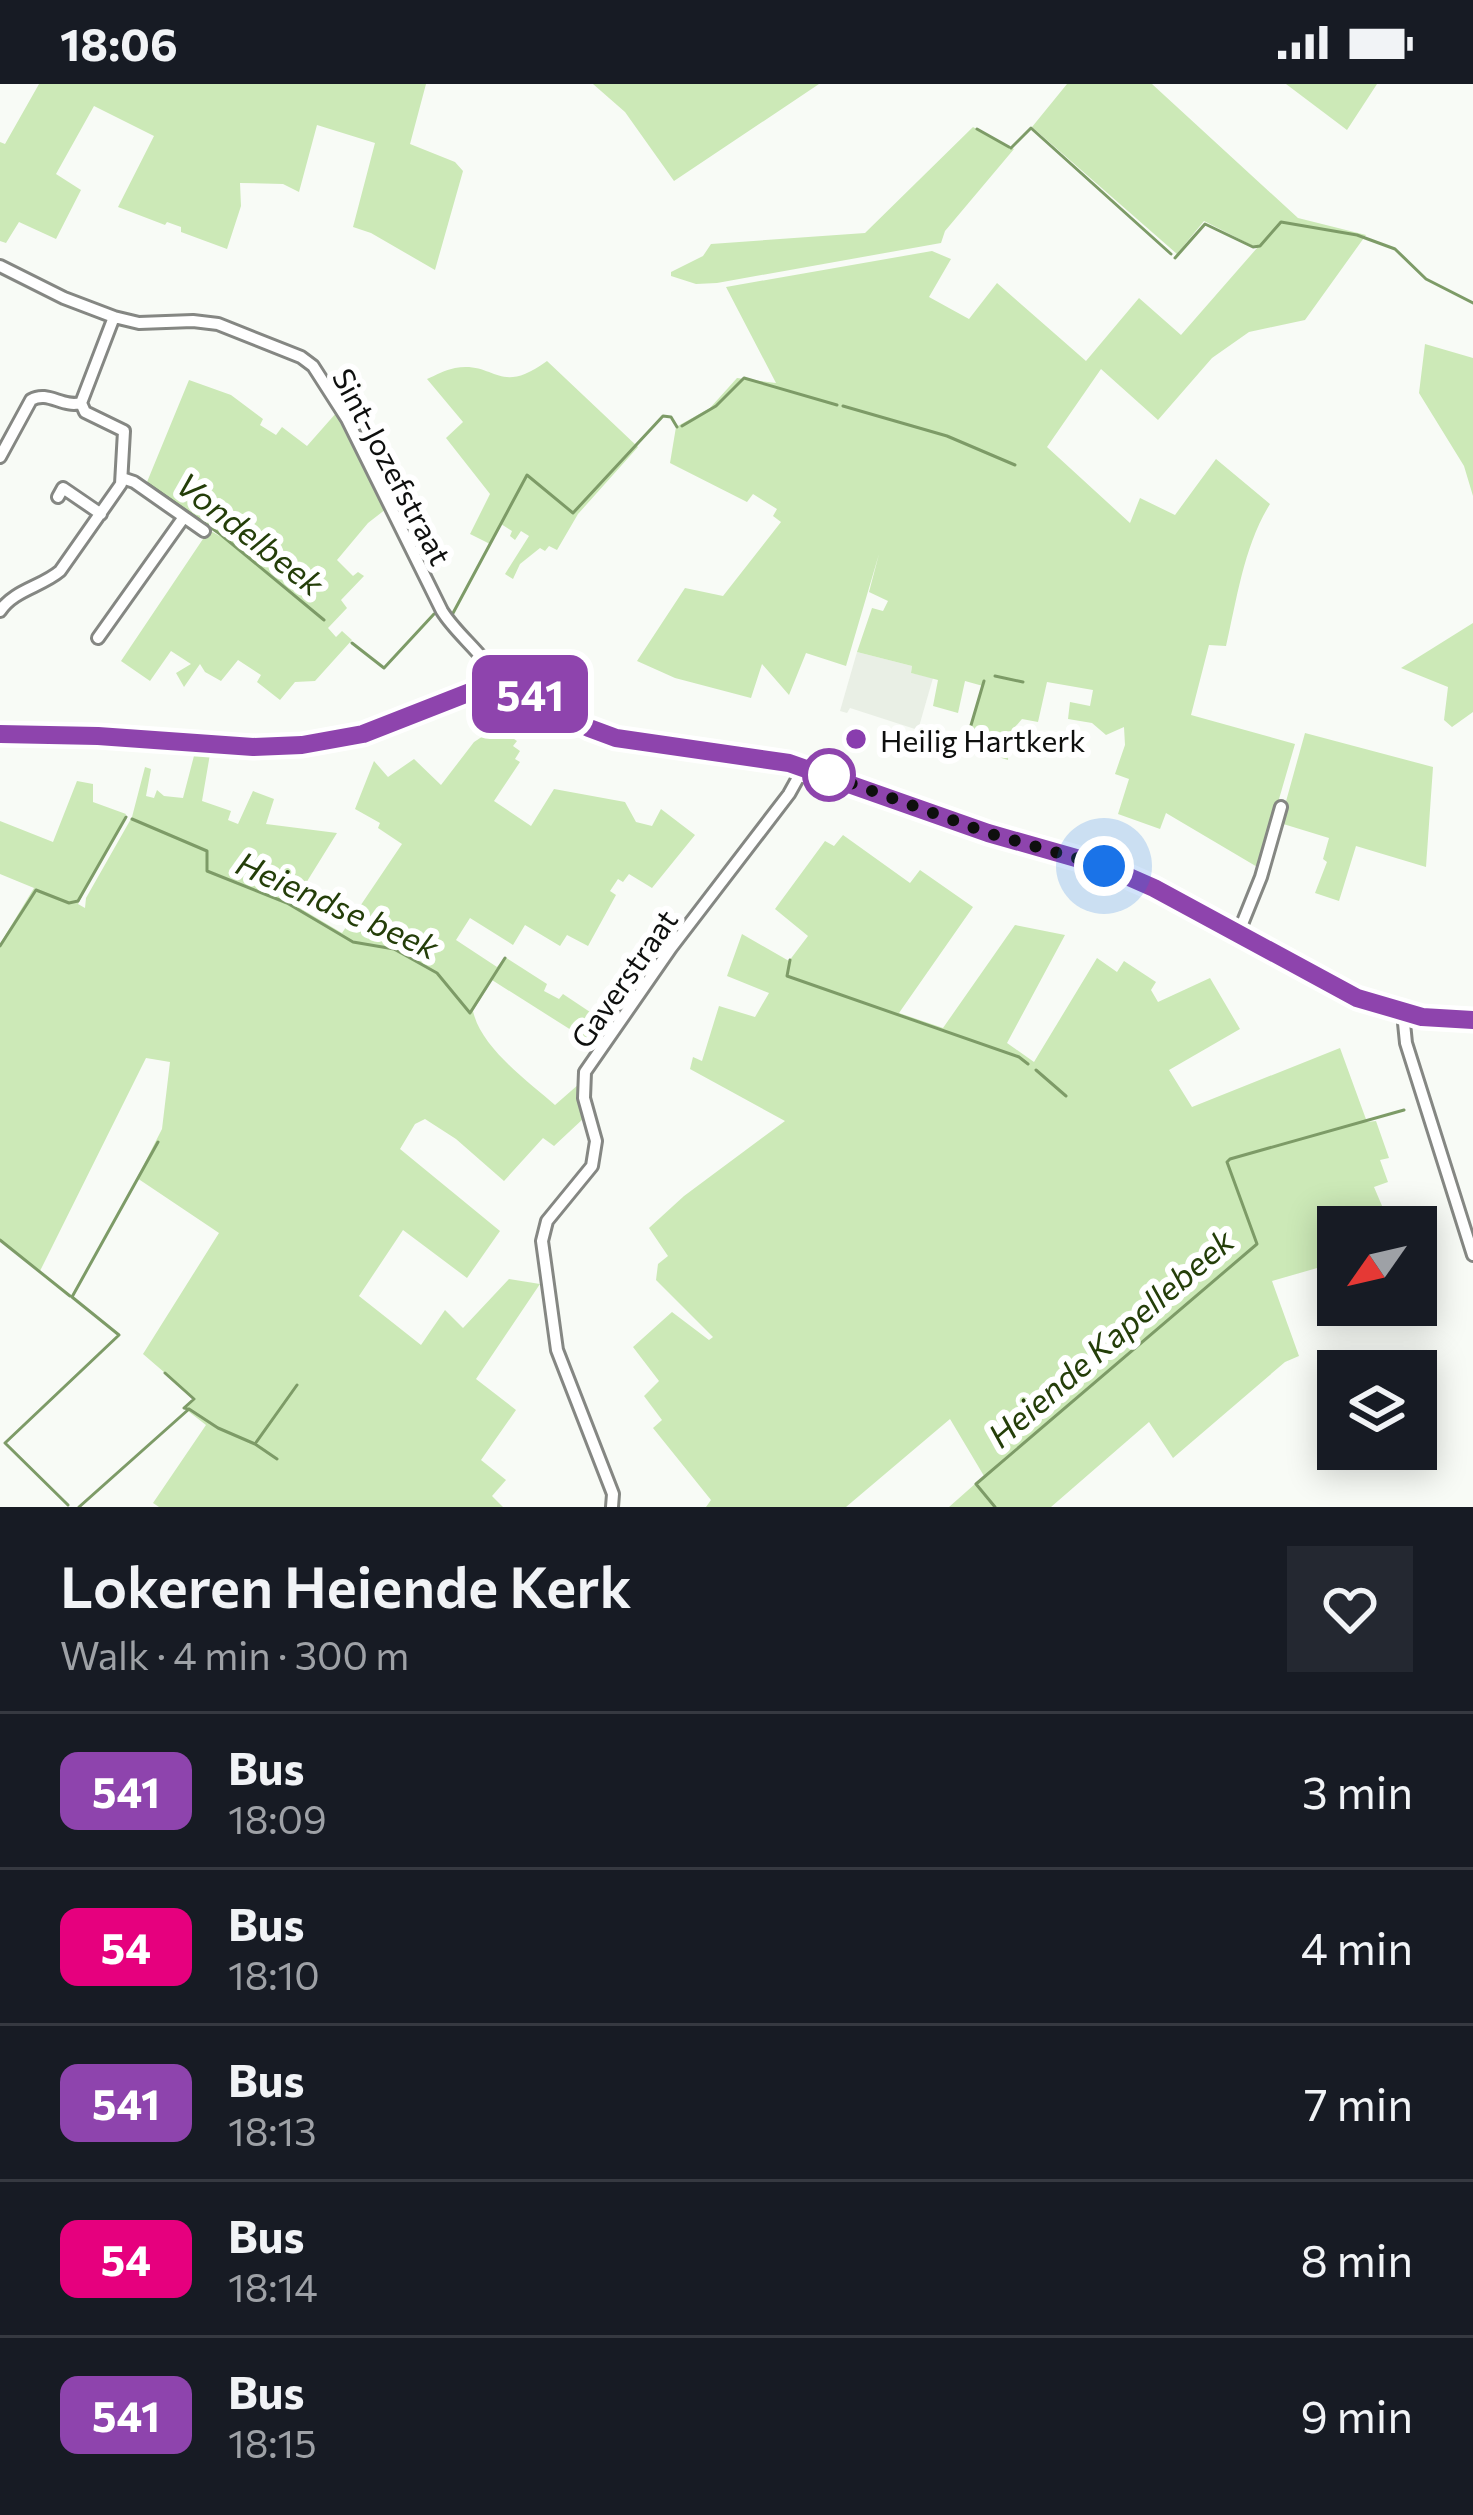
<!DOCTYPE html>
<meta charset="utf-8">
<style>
body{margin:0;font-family:Commissioner,sans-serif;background:#242831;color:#f1f3f6;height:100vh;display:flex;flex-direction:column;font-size:45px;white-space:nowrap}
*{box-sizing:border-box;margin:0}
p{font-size:39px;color:#9ea1a6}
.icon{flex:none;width:66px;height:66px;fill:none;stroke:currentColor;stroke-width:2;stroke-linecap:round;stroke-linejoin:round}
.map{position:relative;height:1423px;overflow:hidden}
.side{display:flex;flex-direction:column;background:#171b24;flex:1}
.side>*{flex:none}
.badge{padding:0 24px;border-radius:18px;font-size:42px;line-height:78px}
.needle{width:78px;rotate:236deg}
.fabs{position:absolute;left:1317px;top:1122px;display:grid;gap:24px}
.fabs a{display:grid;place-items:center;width:120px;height:120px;border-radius:0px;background:#171b24;box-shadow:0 6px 30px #0003;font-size:60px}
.you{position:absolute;width:60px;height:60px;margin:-30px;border:9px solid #fff;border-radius:50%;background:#1a73e8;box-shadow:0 0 0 18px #1a73e833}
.map>.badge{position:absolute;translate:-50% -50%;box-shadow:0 0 0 6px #fff}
.round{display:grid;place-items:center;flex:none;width:126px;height:126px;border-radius:0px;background:#242831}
.summary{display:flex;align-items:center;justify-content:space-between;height:204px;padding:0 60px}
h1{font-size:57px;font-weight:600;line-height:90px}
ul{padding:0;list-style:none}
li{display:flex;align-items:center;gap:36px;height:156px;padding:0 60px;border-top:3px solid #363941}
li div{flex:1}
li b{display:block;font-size:45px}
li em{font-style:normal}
li .badge{min-width:132px;font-weight:700;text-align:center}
.status{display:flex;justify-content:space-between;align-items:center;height:84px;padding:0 60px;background:#171b24;direction:ltr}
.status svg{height:33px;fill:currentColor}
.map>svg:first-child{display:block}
</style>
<div class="status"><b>18:06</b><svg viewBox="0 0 49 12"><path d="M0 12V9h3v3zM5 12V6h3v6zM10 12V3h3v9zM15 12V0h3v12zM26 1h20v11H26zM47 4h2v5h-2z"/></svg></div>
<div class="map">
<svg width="1473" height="1423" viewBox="0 0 1473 1423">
<rect width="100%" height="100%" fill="#f8fbf6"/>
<path fill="#e9efe5" d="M857,568l55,14 -1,7 22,5 -15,52 -68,-22 -3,5 -7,-2z"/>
<path fill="#cce9b7" d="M39,0h387l-16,60 45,18 8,9 -28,99 -64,-37 -18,-6 22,-84 -58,-18 -18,67 -16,-8 -43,-1 1,23 -14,43 -46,-17v-5l-14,-5 -2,3 -47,-18 36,-71 -60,-30 -38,68 25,16 -25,49 -37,-17 -13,21 -6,-2v-99l5,2z
M593,0h226l-145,97 -49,-69z
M1067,0h85l146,134 68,17 -61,85 -56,12 -37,26 -54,62 -57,-51 -54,78 83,76 10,-25 35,17 41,-56 54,45c-26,42 -33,94 -44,142l-17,-1 -18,70 104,29 -36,124 -93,-55 -6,16 -42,-15 11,-35 -14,-5 10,-29 -1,-18 -18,8 -14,-12 -24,-4 2,-17 20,4 3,-16 -46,-8 -9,40 -16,-3 -13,15 -1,26 -42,-13 17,-61 -18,-5 -7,32 -25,-7 5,-26 -27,-7 1,-7 -55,-14 15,-44 11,3 5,-10 -19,-9 10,-38 -33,112 -40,-13 -17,42 -27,-31 -11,34 -76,-20 -38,-17 48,-73 38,8 58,-74 -8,-6 4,-7 -24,-15 -6,8 -77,-39 6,-36 34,-19 27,-30 39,5 -50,-96 206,-36 19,8 -22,38 40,22 28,-36 89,78 53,-63 42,37 76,-87 -53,-27 -27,33 -145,-127z
M1286,0h91l-30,46z
M973,43l41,22 -69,82 -4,12 -224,40 -21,1 -25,-8v-4l32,-16 8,-12 154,-11z
M1425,260l48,14v138l-9,-30 -45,-73z
M547,277l91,86 -60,67 -21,36 -8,-4 -4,5 -5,-3 -20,16 -7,15 -8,-5 24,-38 -8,-5 -6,9 -5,-4 2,-5 -11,-7 -11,20 -20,-10 20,-40 -44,-56 17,-16 -36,-43c9,-4 18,-9 28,-11 41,-7 43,29 92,-7z
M189,296l42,15 32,24 -3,6 16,10 6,-8 25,19 30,-34 49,97 -18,14 -31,37 16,16 5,-4 6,4 -23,24 6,8 -19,20 8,9 6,-6 10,9 -37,41 -20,1 -15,18 -23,-18 4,-7 -23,-15 -17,21 -16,-9 -5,-8 -16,23 -8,-14 15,-9 -20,-13 -21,30 -29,-20 88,-131 16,9 -78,-57z
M1473,539v89l-21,15 -8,-7 4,-33 -47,-19z
M497,643l20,14 -4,5 7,5 -5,8 5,3 -26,39 37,25 23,-37 71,13 11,20 16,4 9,-17 34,26 -43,53 -23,-14 -6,8 -5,-3 -8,12 6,4 -28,51 -21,-11 -7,11 -35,-21 -12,20 -43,-27 -14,22 41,27 8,-10 42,27 -3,7 15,8 4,-5 48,32 -13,21 -106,-67 -19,31c8,37 55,70 82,94l24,-21 5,34 -30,28 -11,-8 -39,43 -48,-42 -31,-20 -10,5 -15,25 100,82 -33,47 -64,-48 -44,66 62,49 24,-35 18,18 46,-49 31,5 -64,95 40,31 -35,50 25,20 -14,16 11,11h-344l-6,-4 53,-78 -22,-17 10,-10 -51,-44 76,-121 -82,-55 25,-49 8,-67 -24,-4 -106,213 -40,-31v-296l34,-56 -34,-14v-53l53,21 24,-61 16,3v18l33,12 -48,90 7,4 1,-10 46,-81 13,-50 6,2 -5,27 8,2 3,-8 7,6 19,2 12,-46 15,2 -8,47 29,10 -3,9 10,4 15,-33 21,8 -8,25 71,9 -44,71 49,29 60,-89 -24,-16 2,-5 -25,-14 19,-48 14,16 26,-18 27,26 33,-43z
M1305,649l128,34 -7,100 -70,-21 -17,55 -24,-8 12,-31 -4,-3 6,-21 -49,-15z
M843,751l67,48 10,-13 53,37 -74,106 44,15 72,-103 50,10 -58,108 27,19 63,-104 20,14 7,-11 32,21 -5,8 7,12 52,-24 30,51 -71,41 23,37 148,-59 27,74 9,-1 13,37 -9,2 8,22 -14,5 17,40h-53v35l-66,19 27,75 -14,6 -112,96 -24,-36 -98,85h-102l35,-31 -34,-57 -104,88h-140l5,-7 -58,-72 9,-8 -18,-24 15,-15 -26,-34 39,-35 37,28 4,-3 -57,-57 2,-16 10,-8 -19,-28 35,-32 101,-75 -95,-52 3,-12 9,4 17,-55 36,11 14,-24 -42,-17 15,-42 47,27 19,-25 -33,-27 50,-68 9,5z"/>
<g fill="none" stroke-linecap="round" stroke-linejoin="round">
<path stroke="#7d9b67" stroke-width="3" d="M977,45l32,18
M1011,64l20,-20 140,126
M1175,174l30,-34 48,23 7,-1 21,-24 76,13 38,14 31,30 47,24
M843,322l104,30 68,29
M682,342l34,-20 28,-28 93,27
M148,400l72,50 104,86
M452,531l75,-140 46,38 90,-97 8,1 6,10
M352,559l32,25 50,-54
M995,592l28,6
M964,665l20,-68
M951,669l11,-2
M132,735l75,32v20l80,32 66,39 41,7 43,24 33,40 35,-55
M0,862l36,-56 33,13 9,-2 48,-84
M790,876l-3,16 232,81 9,7
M1036,986l30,26
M0,1156l70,56
M165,1289l29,26 -10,9 5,1
M255,1360l22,15
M68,1421l-63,-62 114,-108 -47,-38 86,-155
M79,1423l110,-98 29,19 37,16 42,-59
M995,1423l-19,-23 281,-240 -30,-82 3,-3 174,-49"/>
<g stroke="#858783" stroke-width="16">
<path id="minor" d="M0,182l64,32 50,19 25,6 54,-2 25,3 83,33 12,9 34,53 95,192c16,26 46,45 56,73
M0,373l31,-57c17,-10 31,8 50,3
M58,413l5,-9 38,26
M184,433l20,14
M0,527c14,-21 41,-24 60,-40l61,-87 3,-53 -39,-19 -4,-9 33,-86
M98,554l86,-121 -50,-35 -12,-4
M1238,850l23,-57 20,-70
M1403,929l3,30 67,212
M612,1423l1,-13 -56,-144 -15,-109 5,-20 45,-55 4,-25 -12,-43 1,-26 86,-124 118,-154 15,-27"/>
</g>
<g stroke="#858783" stroke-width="20">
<path id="major" d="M0,650l98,2 155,11 49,-2 61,-12 115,-44 26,-5 18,5 44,27 50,22 135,17 69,17 169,61 142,43 242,128 49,13 51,3"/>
</g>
<use href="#minor" stroke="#fff" stroke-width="10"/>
<use href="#major" stroke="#fff" stroke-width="14"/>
</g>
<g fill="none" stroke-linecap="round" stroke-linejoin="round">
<g stroke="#fff" stroke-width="27">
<path id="line" d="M0,650l98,2 155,11 49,-2 61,-11 115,-45 32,-4 79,43 27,10 173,25 199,70 116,33 50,22 203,110 65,19 51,3"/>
</g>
<use href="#line" stroke="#8e44ad" stroke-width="18"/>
<path stroke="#0e0f0e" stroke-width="12" stroke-dasharray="0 21.6" d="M829,691l-9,-3 168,61 116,33"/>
</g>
<circle fill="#893dae" stroke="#fff" stroke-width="4.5" cx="856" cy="655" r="12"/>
<circle fill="#fff" stroke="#8e44ad" stroke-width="6" cx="829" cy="691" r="24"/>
<g text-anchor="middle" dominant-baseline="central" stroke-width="12" stroke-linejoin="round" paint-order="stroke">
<g font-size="30" fill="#0e0f0e" stroke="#fff">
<text transform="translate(393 382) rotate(62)">Sint-Jozefstraat</text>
<text transform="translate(623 894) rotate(-55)">Gaverstraat</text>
</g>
<g font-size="30" fill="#0e0f0e" stroke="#fff" text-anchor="start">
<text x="880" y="655">Heilig Hartkerk</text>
</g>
<g font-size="33" font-style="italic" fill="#243e09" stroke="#fff">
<text transform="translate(251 449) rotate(38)">Vondelbeek</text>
<text transform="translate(338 820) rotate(24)">Heiendse beek</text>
<text transform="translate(1110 1253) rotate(-41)">Heiende Kapellebeek</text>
</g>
</g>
</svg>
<div class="fabs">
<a><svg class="needle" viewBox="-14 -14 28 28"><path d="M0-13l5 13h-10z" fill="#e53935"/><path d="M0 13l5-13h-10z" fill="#9ea1a6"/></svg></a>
<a><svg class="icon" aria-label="layers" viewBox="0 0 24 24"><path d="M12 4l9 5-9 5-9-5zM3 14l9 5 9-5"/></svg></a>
</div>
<div class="you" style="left:1104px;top:782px"></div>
<b class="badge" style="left:530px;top:610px;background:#8e44ad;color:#fff">541</b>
</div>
<section class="side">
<div class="summary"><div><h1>Lokeren Heiende Kerk</h1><p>Walk · 4 min · 300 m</p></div><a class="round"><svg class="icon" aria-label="heart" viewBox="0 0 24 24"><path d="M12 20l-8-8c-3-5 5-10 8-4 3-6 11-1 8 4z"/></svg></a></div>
<ul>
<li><span class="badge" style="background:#8e44ad;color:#fff">541</span><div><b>Bus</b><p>18:09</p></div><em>3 min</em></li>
<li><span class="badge" style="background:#e6007e;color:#fff">54</span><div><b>Bus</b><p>18:10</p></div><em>4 min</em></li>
<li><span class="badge" style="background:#8e44ad;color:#fff">541</span><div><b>Bus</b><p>18:13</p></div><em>7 min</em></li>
<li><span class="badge" style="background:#e6007e;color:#fff">54</span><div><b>Bus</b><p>18:14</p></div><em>8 min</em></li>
<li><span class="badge" style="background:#8e44ad;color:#fff">541</span><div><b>Bus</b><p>18:15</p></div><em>9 min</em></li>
</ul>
</section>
